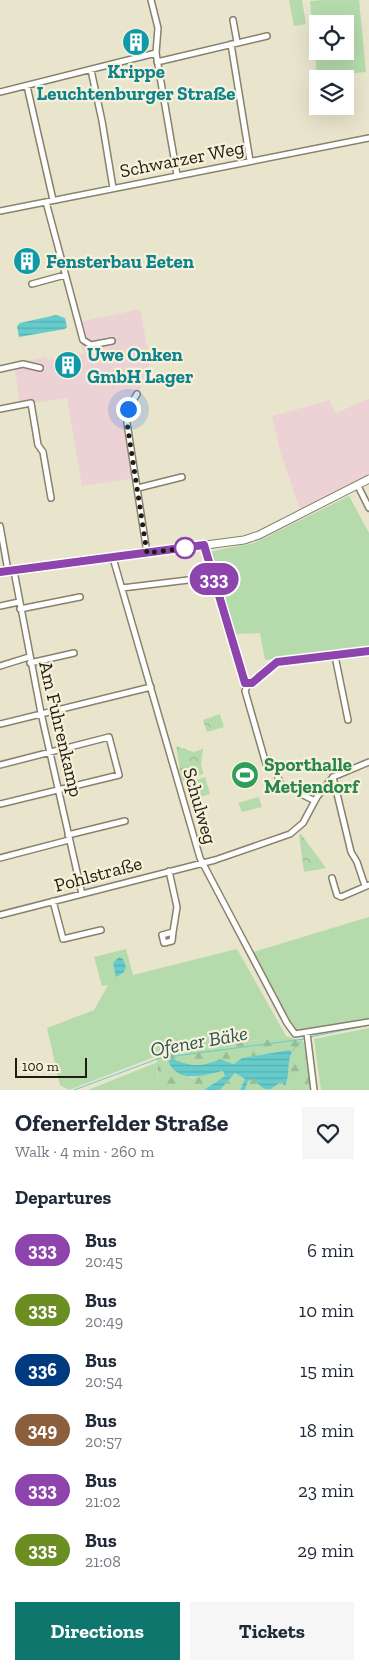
<!DOCTYPE html>
<meta charset="utf-8">
<style>
body{margin:0;font-family:"Zilla Slab",serif;background:#f6f6f7;color:#1f2937;height:100vh;display:flex;flex-direction:column;font-size:19px;white-space:nowrap}
*{box-sizing:border-box;margin:0}
p{font-size:16px;color:#747a83}
.icon{flex:none;width:28px;height:28px;fill:none;stroke:currentColor;stroke-width:2;stroke-linecap:round;stroke-linejoin:round}
.map{position:relative;height:1090px;overflow:hidden}
.panel{display:flex;flex-direction:column;background:#fff;flex:1}
.panel>*{flex:none}
.badge{padding:0 10px;border-radius:16px;font-size:18px;line-height:32px}
.buttons{position:absolute;left:309px;top:15px;display:grid;gap:10px}
.buttons a{display:grid;place-items:center;width:45px;height:45px;border-radius:0px;background:#fff;box-shadow:0 5px 20px #0002;font-size:25px}
.scale{position:absolute;left:15px;bottom:12px;width:72px;box-sizing:border-box;padding-left:5px;border:2px solid #1e1c14;border-top:0;font-size:14px;line-height:18px;white-space:nowrap;color:#1e1c14;-webkit-text-stroke:4px #f7f1d9;paint-order:stroke}
.you{position:absolute;width:25px;height:25px;margin:-12px;border:4px solid #fff;border-radius:50%;background:#1a73e8;box-shadow:0 0 0 8px #1a73e833}
.map>.badge{position:absolute;translate:-50% -50%;box-shadow:0 0 0 2px #fff}
h2{padding:0 15px;font-size:19px;line-height:45px}
.round{display:grid;place-items:center;flex:none;width:52px;height:52px;border-radius:0px;background:#f6f6f7}
.headline{display:flex;align-items:center;justify-content:space-between;height:85px;padding:0 15px}
h1{font-size:24px;font-weight:700;line-height:38px}
.button{display:flex;gap:10px;margin-top:auto;padding:10px 15px}
.button a{flex:1;height:58px;border-radius:0px;background:#0f766e;color:#fff;font-size:20px;font-weight:700;line-height:58px;text-align:center}
.button a+a{background:#f6f6f7;color:#1f2937}
ul{padding:0;list-style:none}
li{display:flex;align-items:center;gap:15px;height:60px;padding:0 15px}
li div{flex:1}
li b{display:block;font-size:19px}
li em{font-style:normal}
li .badge{min-width:55px;font-weight:700;text-align:center}
.map>svg:first-child{display:block}
</style>
<div class="map">
<svg width="369" height="1090" viewBox="0 0 369 1090">
<defs>
<pattern id="forest-firs" width="22" height="20" patternUnits="userSpaceOnUse" patternTransform="scale(1.25)"><rect width="22" height="20" fill="#b5dbac"/><path d="M5 1l3.5 6h-7zM16 11l3.5 6h-7z" fill="#9bbb93"/></pattern>
<pattern id="park-crowns" width="20" height="18" patternUnits="userSpaceOnUse" patternTransform="scale(1.25)"><rect width="20" height="18" fill="#b5dbac"/><path d="M2 6a3 3 0 1 1 6 0M12 15a3 3 0 1 1 6 0" fill="none" stroke="#9bbb93"/></pattern>
<pattern id="water-rules" width="6" height="5" patternUnits="userSpaceOnUse" patternTransform="scale(1.25)"><rect width="6" height="5" fill="#66cbcb"/><path d="M0 2.5h6" fill="none" stroke="#58aead"/></pattern>
</defs>
<rect width="100%" height="100%" fill="#e9e4cc"/>
<path fill="#edd2d5" d="M140,309l10,53 -11,31 -6,5 -6,25 9,55 -54,8 -15,-88 -47,7 -6,-42 33,-6v3l37,-6 -9,-31z
M369,399v76l-69,35 -19,-56 -9,-38 58,-16 4,11 2,2z"/>
<path fill="#b5dbac" fill-rule="evenodd" d="M289,0h13l4,24 -12,2z
M323,0h36l7,72 -49,4 -7,-75zM318,24h27v27h-27z
M349,496l20,37v114l-104,13 -5,-27 -28,1 -24,-82 46,-9z
M205,777l5,17 -18,6 -5,-17z
M259,797l3,10 -20,5 -4,-9z
M369,917v105l-75,10 -41,-80z
M126,949l7,26 104,-26 49,87 -124,18 -93,36 -9,-5 -13,-57 47,-18 14,-25 -6,1 -8,-29z
M369,1028v62h-48l-7,-51z
M158,1062l-1,28h-69z"/>
<path fill="url(#forest-firs)" d="M286,1036l18,6 7,48h-66l3,-9 5,-3 18,11 10,-7 4,4c6,-12 1,-22 7,-34l-3,-2 -47,8 -8,6 -14,-5c-20,8 -26,8 -47,0l18,19 32,-7 3,5 -22,14h-47l1,-27 -3,-6 7,-3z
M235,1073l10,6 -5,11h-20z"/>
<path fill="url(#park-crowns)" d="M220,714l4,13 -17,5 -4,-12z
M176,746l18,6 9,-3 -2,15 2,10 -21,7c-3,-11 -3,-22 -6,-35z
M301,834l25,34 -22,4 -5,-37z"/>
<path fill="url(#water-rules)" d="M56,315l9,3 2,9 -2,2 -46,8 -2,-11 3,-3z
M119,957l4,2 3,8 -2,5 -8,5 -3,-14z
M289,1050l3,2c-6,12 -1,22 -7,34l-4,-4 -10,7h-7l-11,-10 -5,2 -3,9h-5l5,-11 -10,-6 -15,17h-16l21,-14 -2,-5c-19,4 -44,14 -55,-10l5,-2c21,8 27,8 47,0l14,5 8,-6z"/>
<g fill="none" stroke-linecap="round" stroke-linejoin="round">
<path stroke="#66cbcb" stroke-width="1" d="M310,1037l59,-12
M292,1051l11,-12
M74,1090l86,-32 144,-19"/>
<g stroke="#87826c" stroke-width="8">
<path id="street" d="M151,0l7,28 -2,25 21,122
M233,20l4,22
M231,44l19,117
M157,62l110,-26
M91,70l11,51 11,67
M27,86l26,114
M0,92l156,-39
M46,202l37,138 8,5 21,-4
M0,211l369,-73
M32,284l33,-9
M0,369l23,-5 17,4
M137,394l-9,15 -1,14 20,130
M0,409l31,-6 7,42 5,7 8,46
M358,486l11,22
M138,488l44,-11
M0,526l8,45
M204,545l41,138h8l24,-20 92,-12
M113,558l87,300 87,165 8,11 74,-12
M14,571l27,142 41,181
M122,588l91,-11
M0,606l19,-4
M20,609l60,-12
M335,656l13,64
M30,663l44,-10
M0,666l29,-9
M248,684l-3,7 21,73
M0,724l151,-37
M274,764l7,23
M0,765l109,-28 10,38 -119,29
M333,777l18,75 6,10 8,24
M277,788l8,-2 30,15
M68,835l57,-14
M0,858l69,-18
M169,871l8,36 -4,25 -11,3 2,8 8,-2 1,-9
M332,878l5,17 4,2 28,-12
M53,901l10,38 38,-9
M0,915l215,-55 75,-26 13,-11 14,-26 16,-20 36,-15
M307,1033l7,57"/>
</g>
<g stroke="#87826c" stroke-width="9">
<path id="secondary" d="M0,572l244,-32 15,-5 110,-56"/>
</g>
<use href="#street" stroke="#fff" stroke-width="5"/>
<use href="#secondary" stroke="#fff" stroke-width="7"/>
</g>
<g fill="none" stroke-linecap="round" stroke-linejoin="round">
<g stroke="#fff" stroke-width="11">
<path id="line" d="M0,572l204,-27 41,138h7l25,-21 92,-11"/>
</g>
<use href="#line" stroke="#8e44ad" stroke-width="8"/>
<path stroke="#1e1c14" stroke-width="5" stroke-dasharray="0 9" d="M128,409l-1,14 20,130 38,-5"/>
</g>
<defs>
<g id="building-disc" transform="scale(1.4375)"><circle r="9.5" fill="#0f9aa8" stroke="#f7f1d9"/><path d="M-4-6H4V6H1V3H-1V6H-4ZM-2.5-4.3h1.7v1.8h-1.7ZM.8-4.3h1.7v1.8H.8ZM-2.5-1h1.7V.8h-1.7ZM.8-1h1.7V.8H.8Z" fill="#fff"/></g>
<g id="stadium-disc" transform="scale(1.4375)"><circle r="9.5" fill="#2e9e5b" stroke="#f7f1d9"/><path d="M0-5a6.5 5 0 1 0 0 10a6.5 5 0 1 0 0-10ZM-3.5-1.8h7v3.6h-7Z" fill="#fff"/></g>
</defs>
<g fill-rule="evenodd">
<use href="#building-disc" x="136" y="42"/>
<use href="#building-disc" x="27" y="261"/>
<use href="#building-disc" x="68" y="365"/>
<use href="#stadium-disc" x="245" y="775"/>
</g>
<circle fill="#fff" stroke="#8e44ad" stroke-width="2.5" cx="185" cy="548" r="10"/>
<g text-anchor="middle" dominant-baseline="central" stroke-width="4.5" stroke-linejoin="round" paint-order="stroke">
<g font-size="19" font-weight="bold" fill="#0d838f" stroke="#f7f1d9" text-anchor="start">
<text x="136" y="71" text-anchor="middle">Krippe<tspan x="136" dy="22">Leuchtenburger Straße</tspan></text>
<text x="46" y="261">Fensterbau Eeten</text>
<text x="87" y="354">Uwe Onken<tspan x="87" dy="22">GmbH Lager</tspan></text>
</g>
<g font-size="19" fill="#1e1c14" stroke="#f7f1d9">
<text transform="translate(182 159) rotate(-11)">Schwarzer Weg</text>
<text transform="translate(61 729) rotate(77)">Am Fuhrenkamp</text>
<text transform="translate(200 806) rotate(74)">Schulweg</text>
<text transform="translate(98 874) rotate(-15)">Pohlstraße</text>
</g>
<g font-size="19" font-weight="bold" fill="#27864d" stroke="#f7f1d9" text-anchor="start">
<text x="264" y="764">Sporthalle<tspan x="264" dy="22">Metjendorf</tspan></text>
</g>
<g font-size="20" font-style="italic" fill="#285555" stroke="#f7f1d9">
<text transform="translate(199 1041) rotate(-10)">Ofener Bäke</text>
</g>
</g>
</svg>
<div class="buttons">
<a><svg class="icon" aria-label="locate" viewBox="0 0 24 24"><circle cx="12" cy="12" r="6"/><path d="M12 2v4M12 18v4M2 12h4M18 12h4"/></svg></a>
<a><svg class="icon" aria-label="layers" viewBox="0 0 24 24"><path d="M12 4l9 5-9 5-9-5zM3 14l9 5 9-5"/></svg></a>
</div>
<div class="scale">100 m</div>
<div class="you" style="left:128px;top:409px"></div>
<b class="badge" style="left:214px;top:579px;background:#8e44ad;color:#fff">333</b>
</div>
<section class="panel">
<div class="headline"><div><h1>Ofenerfelder Straße</h1><p>Walk · 4 min · 260 m</p></div><a class="round"><svg class="icon" aria-label="heart" viewBox="0 0 24 24"><path d="M12 20l-8-8c-3-5 5-10 8-4 3-6 11-1 8 4z"/></svg></a></div>
<h2>Departures</h2>
<ul>
<li><span class="badge" style="background:#8e44ad;color:#fff">333</span><div><b>Bus</b><p>20:45</p></div><em>6 min</em></li>
<li><span class="badge" style="background:#6b8e23;color:#fff">335</span><div><b>Bus</b><p>20:49</p></div><em>10 min</em></li>
<li><span class="badge" style="background:#003b80;color:#fff">336</span><div><b>Bus</b><p>20:54</p></div><em>15 min</em></li>
<li><span class="badge" style="background:#8b5e3c;color:#fff">349</span><div><b>Bus</b><p>20:57</p></div><em>18 min</em></li>
<li><span class="badge" style="background:#8e44ad;color:#fff">333</span><div><b>Bus</b><p>21:02</p></div><em>23 min</em></li>
<li><span class="badge" style="background:#6b8e23;color:#fff">335</span><div><b>Bus</b><p>21:08</p></div><em>29 min</em></li>
</ul>
<div class="button"><a>Directions</a><a>Tickets</a></div>
</section>
